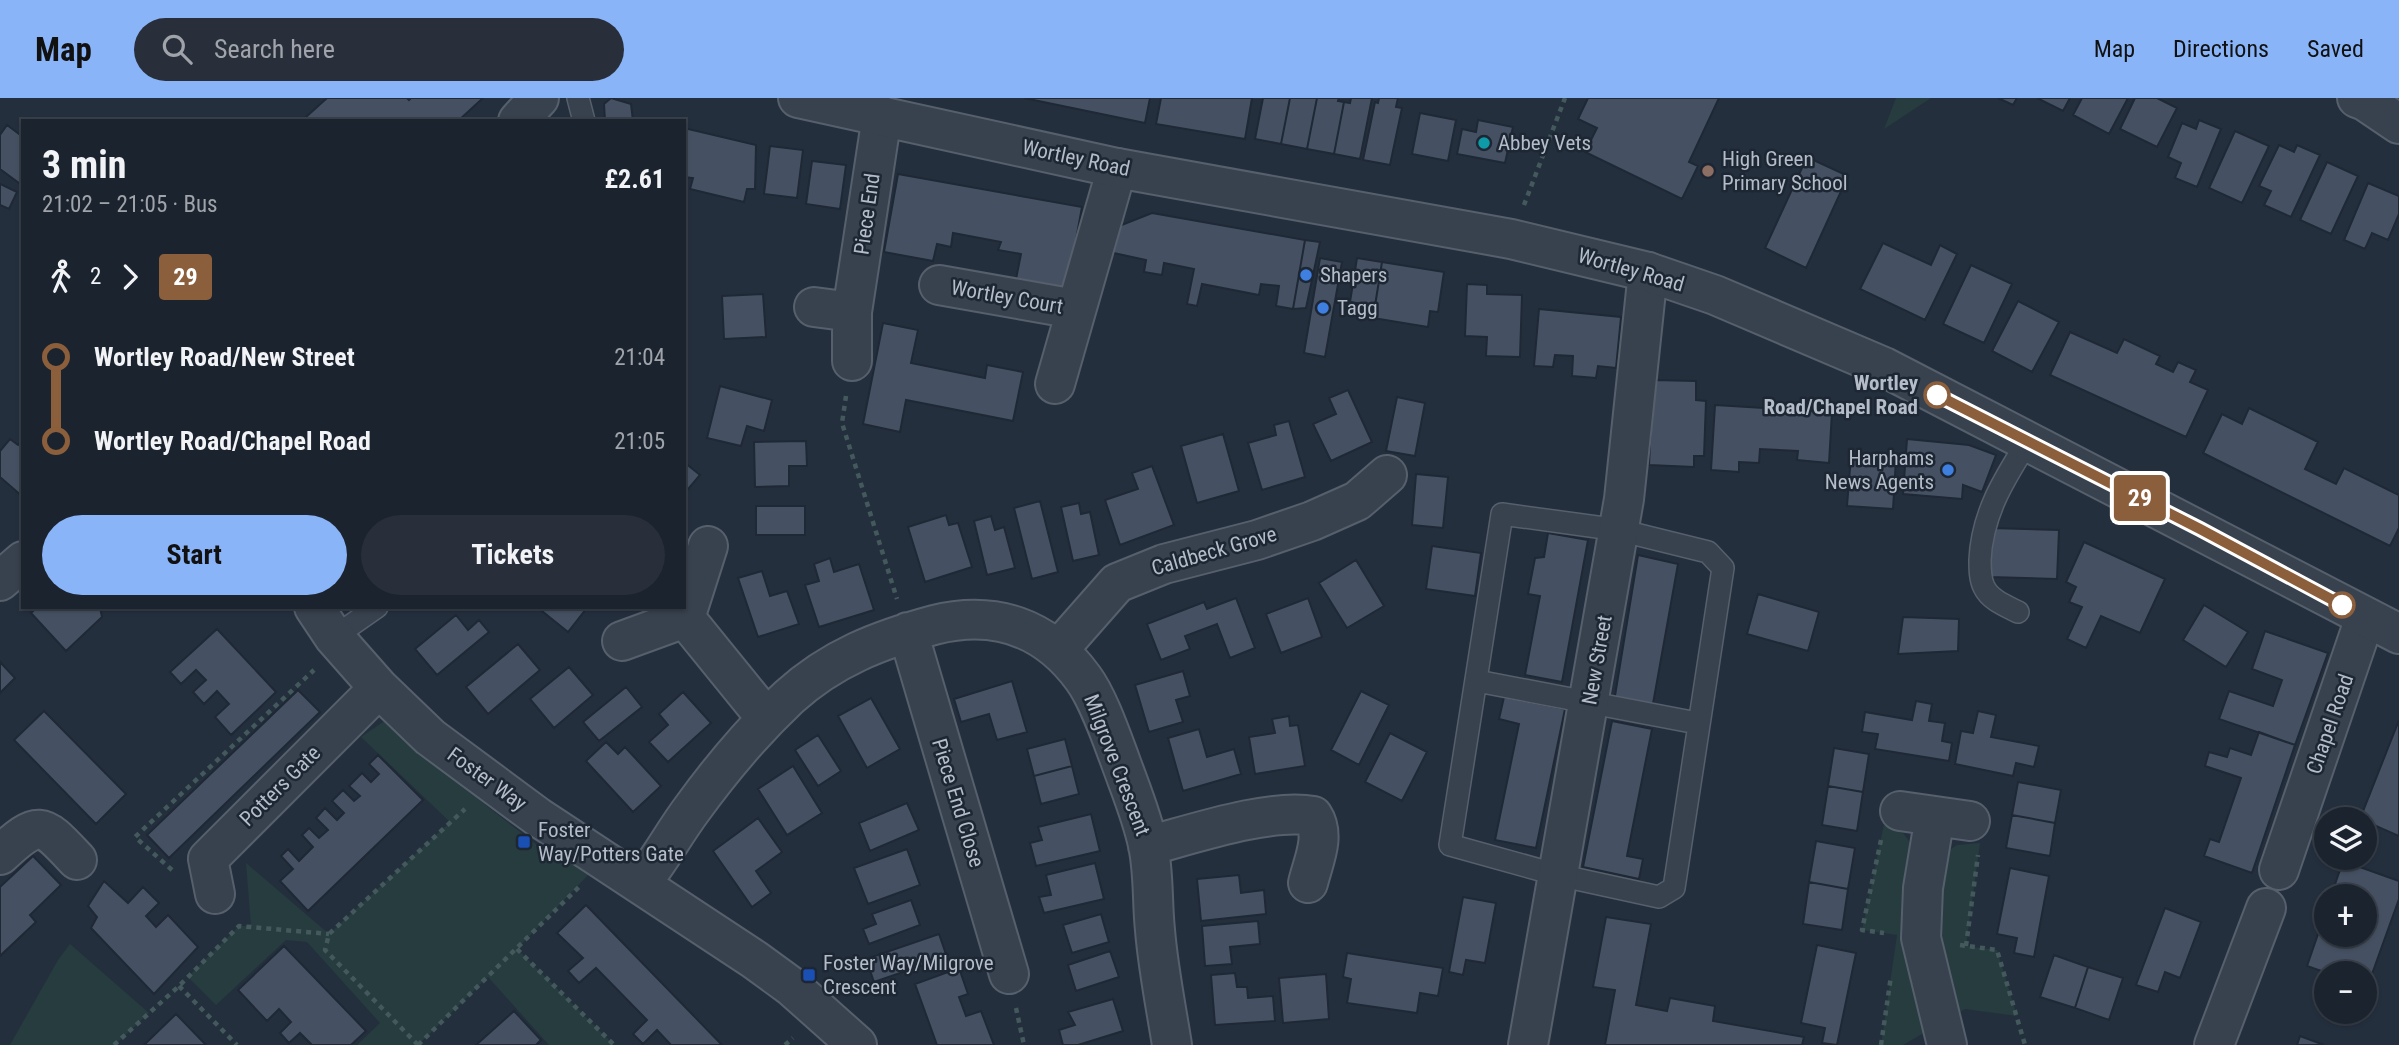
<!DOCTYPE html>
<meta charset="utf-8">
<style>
body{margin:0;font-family:"Roboto Condensed",sans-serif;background:#282f3a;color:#f1f3f6;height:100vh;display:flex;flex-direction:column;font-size:26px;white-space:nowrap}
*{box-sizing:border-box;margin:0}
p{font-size:23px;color:#a0a4aa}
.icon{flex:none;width:38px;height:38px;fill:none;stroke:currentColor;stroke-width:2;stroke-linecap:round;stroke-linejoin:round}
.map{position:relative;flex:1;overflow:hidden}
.sheet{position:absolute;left:21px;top:21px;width:665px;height:490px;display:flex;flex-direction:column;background:#1b232e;border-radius:0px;box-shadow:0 2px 5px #0004,0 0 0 2px #39404a}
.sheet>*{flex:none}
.badge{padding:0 14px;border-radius:5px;font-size:24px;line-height:46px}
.controls{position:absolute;left:2314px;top:709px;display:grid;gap:14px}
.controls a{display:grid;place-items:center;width:63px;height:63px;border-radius:50%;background:#1b232e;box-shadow:0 2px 5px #0004,0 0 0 2px #39404a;font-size:35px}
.map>.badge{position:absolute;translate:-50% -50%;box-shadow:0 0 0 4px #fff}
.legs{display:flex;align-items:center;gap:10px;height:77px;padding:0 21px;font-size:23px}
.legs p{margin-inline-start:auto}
.headline{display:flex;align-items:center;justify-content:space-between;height:119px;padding:0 21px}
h1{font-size:38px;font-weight:700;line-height:52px}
.action{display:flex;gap:14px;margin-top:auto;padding:14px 21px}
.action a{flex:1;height:80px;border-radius:42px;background:#8ab4f8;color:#111;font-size:28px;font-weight:700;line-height:80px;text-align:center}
.action a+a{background:#282f3a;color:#f1f3f6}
ul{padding:0 21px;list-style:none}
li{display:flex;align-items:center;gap:24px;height:84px;font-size:26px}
li i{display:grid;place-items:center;width:10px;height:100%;margin:0 9px;background:currentColor}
li i::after{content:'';width:18px;height:18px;margin:-9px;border:5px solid;border-radius:50%;background:#1b232e}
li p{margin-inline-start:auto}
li:first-child i{background:linear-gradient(#0000 50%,currentColor 0)}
li:last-child i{background:linear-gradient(currentColor 50%,#0000 0)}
header{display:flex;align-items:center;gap:42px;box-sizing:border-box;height:98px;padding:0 35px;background:#8ab4f8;color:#111}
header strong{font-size:33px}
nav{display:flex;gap:38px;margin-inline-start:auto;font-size:24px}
.search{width:490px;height:63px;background:#282f3a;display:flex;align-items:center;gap:18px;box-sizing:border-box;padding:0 24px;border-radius:38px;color:#a0a4aa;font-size:26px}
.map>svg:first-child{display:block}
</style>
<header>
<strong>Map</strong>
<div class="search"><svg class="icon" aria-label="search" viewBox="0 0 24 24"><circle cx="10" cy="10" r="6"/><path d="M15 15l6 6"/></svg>Search here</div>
<nav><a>Map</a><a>Directions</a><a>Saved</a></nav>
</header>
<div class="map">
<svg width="2399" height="947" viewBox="0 0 2399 947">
<rect width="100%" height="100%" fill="#242f3e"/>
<path fill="#263c3f" d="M1896,0h35l-47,31z
M383,624l10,1 95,84 58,45 45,20 -74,77 97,96h-65l-61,-68 -70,68h-61l23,-22 -73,-81 -21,-2 -70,65 -28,-28 51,-51h12l-5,-63 83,71 121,-112 -89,-85z
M1884,726l20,10 9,13 32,6 12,-8 23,-2 -14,103 31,4 20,66 -52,-7 -62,36h-22l16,-110 -35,-5z
M70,846l79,69 -34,32h-105l48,-85z"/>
<path fill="#455162" stroke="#1f2835" stroke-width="2" d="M327,0h80l2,2 2,-2h72l-25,23h-148l-4,-4z
M611,0l20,6 2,17h-28l-1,-17z
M1024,0h126l-5,25z
M1161,0h91l-7,41 -89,-15z
M1263,0h27l-9,46 -26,-5z
M1290,0h27l-10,51 -26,-5z
M1317,0h22l-1,3 6,1 -10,52 -27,-5z
M1351,0h21l-12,61 -26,-5 10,-52 6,1z
M1379,0h19l-2,9 6,1 -12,57 -27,-5 12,-58 3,1z
M1588,0h131l-30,64 9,4 -16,33 -97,-47 12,-24 -19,-9z
M1998,0h19l-4,7z
M2037,0h33l-7,13z
M2082,0h46l-19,36 -36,-19z
M2135,0h22l20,10 -20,39 -37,-18z
M1420,15l36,7 -8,41 -36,-7z
M1478,22l35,7 -8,36 -48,-9 5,-25 14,3z
M2199,22l22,9 -24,58 -22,-9 6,-15 -13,-6 14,-34 14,6z
M7,27l16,12v49l-23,-17v-34z
M684,30l72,17 -1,44h-8l-3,13 -54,-13 3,-11 -9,-1z
M2235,33l34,15 -27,57 -33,-15z
M2279,47l15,7 3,-7 23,10 -29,62 -27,-12 7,-14 -12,-5z
M770,48l33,4 -6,48 -33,-4z
M1807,59l41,19 -42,92 -41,-20z
M812,63l34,4 -6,44 -34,-5z
M2327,64l31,14 -27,58 -31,-14z
M898,76l184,33 -15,82 -51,-10 5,-25 -23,-4 3,-8 -48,-9 -2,14 -14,-3 -4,17 -49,-9z
M2368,85l31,13v18l-11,26 -16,-7 -7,16 -21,-9z
M0,86l17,8 -8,17 -9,-4z
M1152,115l153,27 -12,69 -17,-3 3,-20 -18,-2 -2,11 -57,-11 -5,22 -10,-2 7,-35 -30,-6 -2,12 -18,-3 2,-12 -37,-8 5,-24z
M1305,142l15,2 -14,66 -13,1z
M1883,145l48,22 9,-20 17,9 -32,66 -65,-31z
M1320,160l22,4 -17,95 -21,-4z
M1357,160l25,4 -7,44 -25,-4z
M1382,164l62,10 -6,40 -8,-1 -2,16 -55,-9z
M1971,167l41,19 -28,59 -41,-19z
M1467,186l20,1v9l35,1 -2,62 -34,-1 1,-19 -22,-1z
M763,196l3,43 -42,2 -2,-43z
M2018,203l41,21 -27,50 -40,-21z
M1539,211l82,8 -5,51 -18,-2 -2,12 -24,-2 1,-20 -18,-1 -2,12 -19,-1z
M883,225l35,7 -7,33 74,15 2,-13 36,7 -10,49 -107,-21 -6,32 -37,-8z
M2070,234l47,21 7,-14 36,17 -4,8 17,8 5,-10 18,8 -6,12 18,8 -22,47 -136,-62z
M1653,282l43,1v19l10,1 -2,55h-10v11l-45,-2z
M720,288l52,14 -8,31 -17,-5 -6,20 -34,-8z
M1348,292l24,52 -41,19 -18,-37 23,-10 -7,-16z
M1397,299l28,6 -10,53 -29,-5z
M1715,307l117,7 -3,51 -32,-3 1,-9 -38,-2 -1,14 -20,-1v10l-28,-2z
M2249,310l69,34 -13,27 31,15 8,-16 55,27v33l-9,18 -187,-93 19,-39 20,10z
M1289,323l16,56 -43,13 -14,-47 28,-8 -2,-10z
M1223,336l16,57 -42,12 -16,-57z
M10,341l8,6 5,-5v57l-23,-20v-26z
M1907,341l62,6 27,10 -14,37 -19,-7 -1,14 -59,-5z
M806,343l1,25h-18v20l-34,1 -1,-45z
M1851,358l45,3 -3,50 -46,-3z
M684,364l16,13 -16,19z
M1152,368l22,59 -54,20 -15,-45 33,-11 -6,-16z
M1416,376l32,3 -5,51 -31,-3z
M1040,403l18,71 -26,7 -18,-71z
M1079,405l2,11 9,-2 9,43 -26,6 -12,-54z
M756,408h49v29h-49z
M946,417l3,10 9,-2 14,44 -47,15 -17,-55z
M991,418l4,14 9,-3 11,41 -28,7 -13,-54z
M1991,430l68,2 -2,49 -67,-2z
M1548,435l40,7 -26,142 -37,-7 15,-79 -12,-2 7,-36 9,-1z
M2084,444l81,37 -25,54 -39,-17 -15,32 -19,-9 15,-32 -13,-5 7,-15 -10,-5z
M1432,448l49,7 -6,43 -49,-7z
M1638,457l40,9 -27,151 -38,-7z
M830,460l4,14 25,-8 15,46 -55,17 -14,-42 14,-4 -5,-17z
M1356,462l28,46 -37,22 -28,-45z
M762,473l8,25 17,-5 12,33 -41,13 -20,-59z
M1758,496l61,18 -11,39 -61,-17z
M1236,500l19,50 -25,10 -13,-34 -32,12 5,13 -29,11 -14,-36 57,-22 3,7z
M1308,500l14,39 -41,16 -15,-39z
M2204,507l44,27 -22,35 -43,-27z
M37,509h63l2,10 -36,34 -35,-38z
M537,509h47l2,2 -18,23z
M456,517l12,15 11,-10 10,12 -52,43 -22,-26z
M1903,519l56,2 -1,32 -60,3z
M217,531l59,63 -45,43 -16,-18 14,-13 -12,-13 -13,13 -11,-12 13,-12 -10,-10 -15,14 -11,-12z
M2265,533l63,22 -33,92 -76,-26 10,-28 44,15 9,-26 -30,-11z
M518,546l22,26 -52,44 -22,-27z
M0,564l15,16 -15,15z
M569,569l24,28 -39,33 -24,-29z
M1183,573l7,25 -14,4 7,22 -34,10 -14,-47z
M1012,583l15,51 -30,8 -8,-26 -28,8 -7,-23z
M626,589l16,20 -43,34 -16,-19z
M298,592l22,22 -151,146 -22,-23z
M1361,593l28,14 -30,60 -28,-15z
M683,594l28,31 -43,39 -19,-20 19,-17 -9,-11z
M1504,599l61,12 -29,139 -41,-8 24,-116 -20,-5z
M871,600l29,51 -33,19 -29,-52z
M1916,603l16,3 -3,17 16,2 -3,18 10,2 -3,18 -74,-12 3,-15 -16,-2 3,-20 47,8z
M44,613l82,83 -30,30 -82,-84z
M1978,613l18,4 -5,22 48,9 -5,21 -18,-4 -3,13 -58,-12 6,-33 12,2z
M1289,618l1,10 8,-1 7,41 -50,8 -6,-37 26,-4 -3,-14z
M2399,622v116l-39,-17z
M1612,623l40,8 -25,127 16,3 -4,20 -56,-12z
M1199,631l8,28 27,-8 7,25 -58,17 -15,-53z
M2259,634l36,13 -43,128 -48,-17 6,-17 9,3 22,-64 -36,-12 4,-14 18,5 3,-9 21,7z
M1390,635l37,19 -25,49 -37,-19z
M818,637l23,36 -23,15 -23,-36z
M1065,641l7,27 -38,10 -7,-27z
M606,644l12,12 7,-7 36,39 -28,26 -47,-51z
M1834,650l35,6 -6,38 -35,-6z
M378,657l45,45 -115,111 -28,-30 13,-12 -12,-13 7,-7 11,12 14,-14 -11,-12 7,-7 10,10 9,-8 -12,-12 9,-10 12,12 7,-7 -12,-12 11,-11 11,11 6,-5 -11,-10 13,-13 9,9 8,-8 -10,-10z
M793,668l29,47 -35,22 -29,-46z
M1072,668l7,28 -38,10 -7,-28z
M2018,684l43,8 -6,33 -43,-8z
M1828,688l35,6 -6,39 -35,-6z
M907,705l12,27 -49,21 -11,-28z
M1091,716l9,37 -64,15 -6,-23 12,-3 -4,-13z
M2012,717l43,8 -5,33 -44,-8z
M758,720l24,34 -26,19 15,22 -19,14 -39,-56z
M1816,743l39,7 -7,41 -39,-7z
M907,751l13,36 -52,19 -14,-36z
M33,758l28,29 -31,30 6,7 -36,34v-69z
M2343,763l56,20v18l-27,75 -17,-6 -2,5h-26l-20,-7 19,-55v23h38v-38h-33z
M1095,765l9,36 -60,14 -5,-16 12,-2 -5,-20z
M2010,770l39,8 -15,81 -20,-4 3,-15 -20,-4z
M1239,777l2,18 23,-3 2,24 -65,7 -4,-42z
M104,783l24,22 15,-16 16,16 -13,13 10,11 12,-12 30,32 -44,47 -63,-66 6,-11 -9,-11z
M1809,784l39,7 -6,41 -39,-6z
M1463,799l33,6 -11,60 -19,-3 -3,15 -14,-3z
M911,802l9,25 -51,19 -6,-15 13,-5 -4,-10z
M586,807l136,140h-51l-14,-15 -14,14 -10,-10 14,-14 -51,-52 -17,15 -11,-12 15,-13 -26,-25z
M2165,810l36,14 -21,56 -15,-6 -7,20 -22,-7z
M1101,816l8,28 -37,11 -9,-28z
M1606,819l45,7 -15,81 31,6 3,-13 45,8 -2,15 91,16 -2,8h-197l10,-55 -22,-3z
M1258,823l2,23 -30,3 2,17 -27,2 -3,-40z
M939,836l8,23 -73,25 -8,-23z
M1817,847l39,8 -19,92 -15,-2 3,-15 -24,-5z
M284,848l82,85 -15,14h-39l-12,-12 -11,10 -9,-10 11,-11 -12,-13 -12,12 -29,-31z
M1110,853l9,26 -43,14 -8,-26z
M1347,855l96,15 -5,28 -18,-3 -3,20 -70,-10 4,-24 -8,-2z
M2054,857l34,12 -13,41 -35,-11z
M2088,869l35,11 -14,42 -34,-12z
M959,870l9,26 -9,3 7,19 15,-5 13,34h-57l-22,-61z
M1235,875l2,14h10l1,11 25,-2 2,25 -60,4 -4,-50z
M1326,876l3,45 -46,4 -4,-45z
M1113,901l10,32 -45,14h-15l-4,-15 16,-5 -7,-13z
M514,913l27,29 -5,5h-60z
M176,916l30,31h-62z
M2300,938l24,9h-27z"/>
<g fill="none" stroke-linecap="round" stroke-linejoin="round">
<g stroke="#565f6c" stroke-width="24">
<path id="service" d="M578,0l6,23
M1502,416l117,16 89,22 15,16 -49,320 -15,9 -101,-22 -108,-30z
M2018,514c-12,-6 -28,-12 -34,-25 -4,-8 -4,-18 -4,-27 2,-46 24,-81 48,-119
M334,539l43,-30
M1477,583l220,42"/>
</g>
<g stroke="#565f6c" stroke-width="42">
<path id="minor" d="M2357,0l8,3 34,23
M518,23l21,-23
M939,187l136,24
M814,209l38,5
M852,263v-49l30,-196
M1055,286l62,-216
M0,483l23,-20
M314,509l20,30 45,51 51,49 108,80 217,143 37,27 65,58
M685,520l23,-72
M908,534l101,342
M622,543l63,-23 82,101
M1058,552l59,-67 47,-19 93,-24 55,-19 45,-20 30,-26
M1900,713l70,10
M1935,718l-12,72 -2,50 26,107
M1148,748c45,-12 122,-38 165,-30 13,20 0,46 -5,67
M0,757c40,-37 42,-32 77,5
M2279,772l86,-252
M641,785c19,-23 33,-50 51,-74 29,-40 61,-78 97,-112 43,-39 90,-57 145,-72 60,-15 112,2 149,53 15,20 28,58 37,82 10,28 22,56 28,85 6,27 4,57 7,85 3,38 11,77 17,115
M215,796l-7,-35 171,-171
M1528,947l96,-546 24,-227
M2214,947l52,-137"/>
</g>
<g stroke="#565f6c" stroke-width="42">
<path id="tertiary" d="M798,0l319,70 394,71 137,33 67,23 169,72 515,267"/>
</g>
<path stroke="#44595c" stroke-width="4.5" stroke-dasharray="5 5" stroke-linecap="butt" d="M1524,107l41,-107
M846,298l-4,27 55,176
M1881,742l-19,90 22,3
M172,772l-37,-33 179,-167
M1960,847l37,5 28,95
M1966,848l12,-91
M517,851l97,96
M179,888l58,59
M1016,910l8,37
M114,947l65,-59 60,-60 90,8
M418,947l-93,-95 4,-16 136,-125
M418,947l161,-158
M785,947l8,-7
M1881,947l10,-69"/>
<use href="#service" stroke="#38414e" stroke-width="21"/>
<use href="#minor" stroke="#38414e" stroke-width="38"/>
<use href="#tertiary" stroke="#38414e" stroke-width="38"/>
</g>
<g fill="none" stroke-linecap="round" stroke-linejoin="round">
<g stroke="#fff" stroke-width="16">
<path id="line-1" d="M1937,297l263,134 142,76"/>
</g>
<use href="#line-1" stroke="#8b5e3c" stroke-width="10"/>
</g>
<circle fill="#0f9aa8" stroke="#1d2633" stroke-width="2.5" cx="1484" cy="45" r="7"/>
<circle fill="#8d6e63" stroke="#1d2633" stroke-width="2.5" cx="1708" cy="73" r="7"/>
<g fill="#3f7fe0" stroke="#1d2633" stroke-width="2.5">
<circle cx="1306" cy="177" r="7"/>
<circle cx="1323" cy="210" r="7"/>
<circle cx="1948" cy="372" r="7"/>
</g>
<g fill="#fff" stroke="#8b5e3c" stroke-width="3.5">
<circle cx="1937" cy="297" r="12"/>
<circle cx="2342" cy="507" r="12"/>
</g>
<g fill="#1a4fb4" stroke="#1d2633" stroke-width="2.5">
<rect x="517" y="737" width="14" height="14" rx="3.5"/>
<rect x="802" y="870" width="14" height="14" rx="3.5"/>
</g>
<g text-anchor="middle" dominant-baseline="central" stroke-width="5" stroke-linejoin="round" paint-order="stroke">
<g font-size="21" fill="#b4bcc9" stroke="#1d2633" text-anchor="start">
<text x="1498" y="45">Abbey Vets</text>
<text x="1722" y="61">High Green<tspan x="1722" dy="24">Primary School</tspan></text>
<text x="1320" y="177">Shapers</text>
<text x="1337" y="210">Tagg</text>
<text x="1934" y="360" text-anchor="end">Harphams<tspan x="1934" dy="24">News Agents</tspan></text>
<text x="538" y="732">Foster<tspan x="538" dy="24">Way/Potters Gate</tspan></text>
<text x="823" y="865">Foster Way/Milgrove<tspan x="823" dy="24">Crescent</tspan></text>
</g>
<g font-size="21" fill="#b4bcc9" stroke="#1d2633">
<text transform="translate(1076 60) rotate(12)">Wortley Road</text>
<text transform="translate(867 116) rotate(-82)">Piece End</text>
<text transform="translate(1631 172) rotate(16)">Wortley Road</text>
<text transform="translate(1007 199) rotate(10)">Wortley Court</text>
<text transform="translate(1214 453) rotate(-16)">Caldbeck Grove</text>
<text transform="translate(1597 562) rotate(-80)">New Street</text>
<text transform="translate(2330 626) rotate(-71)">Chapel Road</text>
<text transform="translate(1117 667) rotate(69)">Milgrove Crescent</text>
<text transform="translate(487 681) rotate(36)">Foster Way</text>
<text transform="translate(280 688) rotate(-45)">Potters Gate</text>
<text transform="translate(958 705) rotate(73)">Piece End Close</text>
</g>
<g font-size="21" font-weight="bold" fill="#b4bcc9" stroke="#1d2633" text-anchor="end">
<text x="1918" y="285">Wortley<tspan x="1918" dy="24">Road/Chapel Road</tspan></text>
</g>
</g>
</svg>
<div class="controls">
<a><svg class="icon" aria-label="layers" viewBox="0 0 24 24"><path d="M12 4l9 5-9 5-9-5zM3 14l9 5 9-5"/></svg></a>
<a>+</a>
<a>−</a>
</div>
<b class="badge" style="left:2140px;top:400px;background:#8b5e3c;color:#fff">29</b>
<section class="sheet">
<div class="headline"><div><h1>3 min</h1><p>21:02 – 21:05 · Bus</p></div><b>£2.61</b></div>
<div class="legs"><svg class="icon" aria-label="walk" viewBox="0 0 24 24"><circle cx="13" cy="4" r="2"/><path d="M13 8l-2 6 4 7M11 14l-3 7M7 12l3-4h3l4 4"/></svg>2<svg class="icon" aria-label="forward" viewBox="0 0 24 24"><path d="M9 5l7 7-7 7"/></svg><b class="badge" style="background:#8b5e3c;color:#fff">29</b></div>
<ul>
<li><i style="color:#8b5e3c"></i><b>Wortley Road/New Street</b><p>21:04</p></li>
<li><i style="color:#8b5e3c"></i><b>Wortley Road/Chapel Road</b><p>21:05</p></li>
</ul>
<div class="action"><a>Start</a><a>Tickets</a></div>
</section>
</div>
